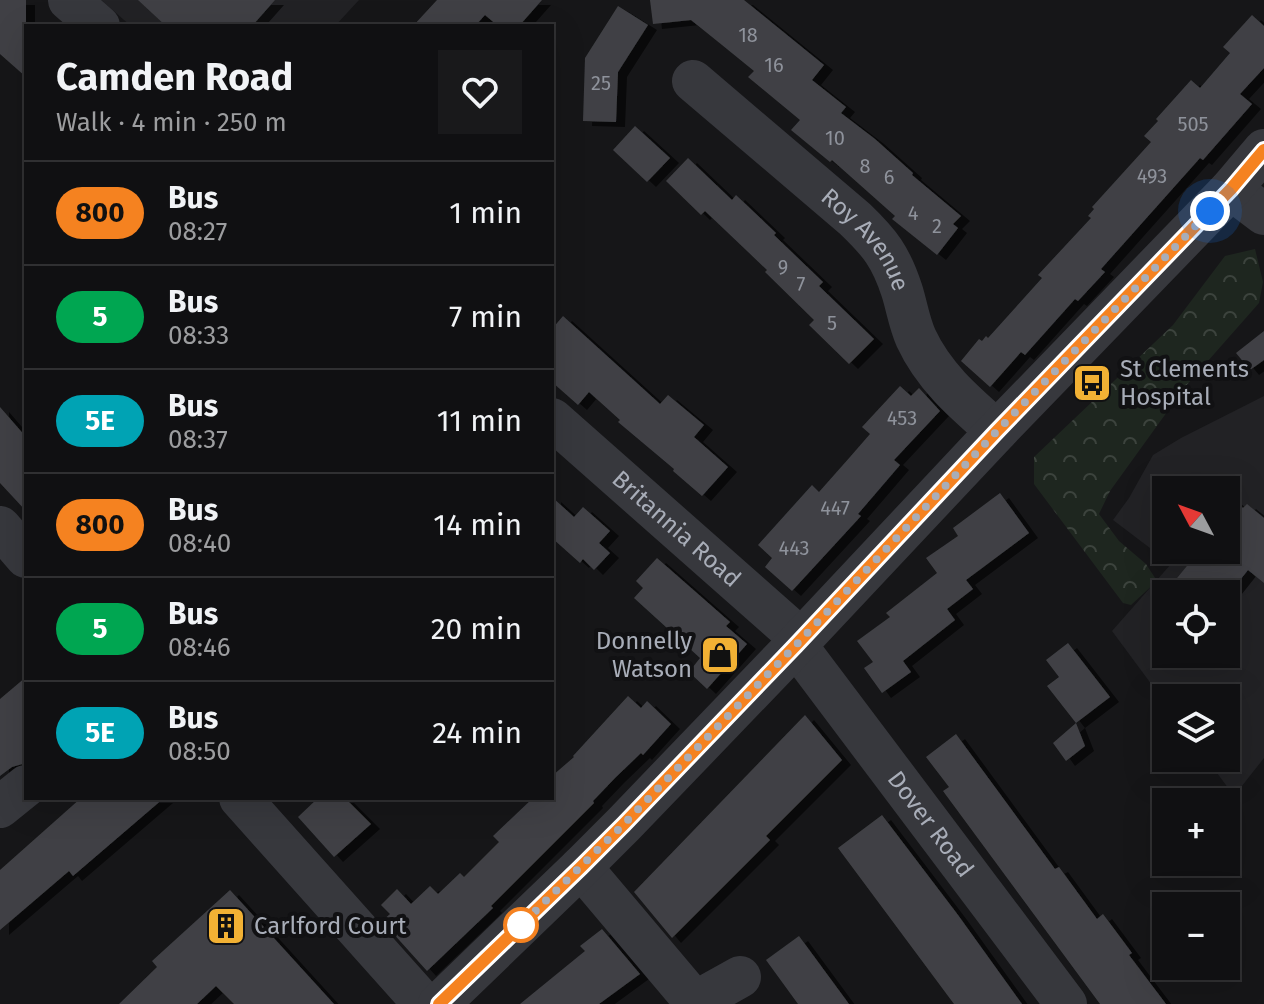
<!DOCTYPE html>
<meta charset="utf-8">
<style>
body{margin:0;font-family:"Fira Sans",sans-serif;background:#19191b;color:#f1f3f6;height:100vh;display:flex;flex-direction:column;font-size:30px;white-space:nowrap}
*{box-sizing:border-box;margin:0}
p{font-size:26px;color:#9c9d9f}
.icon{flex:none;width:44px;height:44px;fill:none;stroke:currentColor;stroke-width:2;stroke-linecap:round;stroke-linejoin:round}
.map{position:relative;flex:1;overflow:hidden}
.panel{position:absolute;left:24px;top:24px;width:530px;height:776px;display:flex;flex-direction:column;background:#101012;border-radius:0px;box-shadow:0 8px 32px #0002,0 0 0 2px #303032}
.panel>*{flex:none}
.badge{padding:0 16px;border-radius:26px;font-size:28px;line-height:52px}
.needle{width:52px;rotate:311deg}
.tools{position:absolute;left:1152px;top:476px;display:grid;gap:16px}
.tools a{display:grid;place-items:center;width:88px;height:88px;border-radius:0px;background:#101012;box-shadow:0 8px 32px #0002,0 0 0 2px #303032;font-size:40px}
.you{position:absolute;width:40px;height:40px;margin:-20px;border:6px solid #fff;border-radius:50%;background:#1a73e8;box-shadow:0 0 0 12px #1a73e833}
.map>.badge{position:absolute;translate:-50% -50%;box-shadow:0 0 0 4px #fff}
.round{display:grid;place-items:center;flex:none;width:84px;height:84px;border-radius:0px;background:#19191b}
.summary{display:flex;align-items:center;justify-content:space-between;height:136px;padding:0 32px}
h1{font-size:38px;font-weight:700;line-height:60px}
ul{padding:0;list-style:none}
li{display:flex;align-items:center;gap:24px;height:104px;padding:0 32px;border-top:2px solid #303032}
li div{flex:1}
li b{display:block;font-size:30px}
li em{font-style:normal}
li .badge{min-width:88px;font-weight:700;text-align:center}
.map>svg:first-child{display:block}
</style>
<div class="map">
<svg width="1264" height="1004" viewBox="0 0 1264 1004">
<defs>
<pattern id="forest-crowns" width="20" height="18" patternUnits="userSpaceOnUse" patternTransform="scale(2)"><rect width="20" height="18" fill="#1e261f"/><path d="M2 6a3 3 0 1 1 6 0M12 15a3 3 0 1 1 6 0" fill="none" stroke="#3c433d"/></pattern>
<filter id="shadow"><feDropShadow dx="9" dy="5" stdDeviation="0" flood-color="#0009"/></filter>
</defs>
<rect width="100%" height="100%" fill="#161618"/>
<path fill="#222225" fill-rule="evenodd" d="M101,0h258l-24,26h-204z
M1264,396v362l-30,38 -28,-38h20v-60h-60v6l-54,-73 59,-67 -58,-44 16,-22 24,-43 28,-17zM1166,490h60v60h-60zM1166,594h60v60h-60z"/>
<path fill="url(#forest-crowns)" d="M1255,249l8,33 -4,21 -74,84 -75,104 -11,23 20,27 27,23 11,17 -26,24 -8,-2 -89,-119v-27l139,-132 52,-69z"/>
<path fill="#404145" filter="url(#shadow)" d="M0,0h26v77l-26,-23z
M138,0h137l-23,26h-86z
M437,0h105l-23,26h-21l-13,-11 -10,11h-62z
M650,0h94l80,65 -12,15 34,27 -5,6 34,26 38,34 -1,2 49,41 -8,8 5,4 -21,27 -45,-36 3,-3 -63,-56 -2,2 -39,-32 9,-10 -52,-43 6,-6 -32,-26 -31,-25 -38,4z
M618,6l30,19 -30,47 -2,50 -33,-1 2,-63z
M1252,15l12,11v42l-24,26 12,10 -49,56 -3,-2 -99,111 4,3 -27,29 -3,-2 -50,56 -4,-3 -31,35 -29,-26 18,-22 3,2 4,-5 2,2 54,-60 -4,-3 53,-57 -3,-2 6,-7 -2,-2 59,-65 -7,-6 14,-15 -2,-2 35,-39 9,8 30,-35 -7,-6z
M635,126l35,32 -23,24 -34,-32z
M688,158l44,42 4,-5 40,38 -2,2 49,47 -4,4 55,53 -25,25 -40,-39 5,-5 -49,-48 2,-2 -62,-59 -4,4 -35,-34z
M563,316l97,88 8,-9 36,30 -10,12 34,30 -26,29 -29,-25 1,-2 -56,-47 2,-2 -31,-28 -11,13 -26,-23v-53z
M1264,331v29l-14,10 -14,-17z
M900,386l11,10 8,-8 21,23 -46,49 6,5 -42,49 3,2 -69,75 -27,-24 7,-9 -14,-13 54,-60 7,7 31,-35 20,-23 -8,-7z
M0,407l26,30v74l-26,-28z
M1000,493l29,40 -63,47 7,9 -26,20 8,11 -52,41 8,11 -29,21 -18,-25 9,-6 -16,-21 33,-24 -4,-4 51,-40 -11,-15 32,-22 -5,-8z
M1226,494l17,14 4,-4 17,14v65l-16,-13 -19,24h-65l36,-44h26z
M552,497l22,20 9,-10 27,24 -11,12 11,10 -16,17 -11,-11 -3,4 -28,-25z
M657,558l73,64 -4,4 21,18 -40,45 -18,-17 11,-14 -66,-60 9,-10 -7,-7z
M1068,643l42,54 -34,26 -29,-37 12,-9 -13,-17z
M26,677v86l-14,4 -12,9v-77z
M628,696l13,12 6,-7 24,23 -28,31 -2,-2 -26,25 -22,23 1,2 -103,103 2,2 -66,63 -45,-50 8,-7 -9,-9 16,-16 14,15 19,-18 8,8 22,-21 4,4 35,-35 -6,-6 40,-38h19v-22l22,-19 -1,-1z
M805,715l37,45 -76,76 4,4 -98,98 -38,-46z
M1076,723l9,23 -19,15 -13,-18z
M956,734l99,135 4,-2 38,52 6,-5 29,39 -3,2 37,49h-66l-157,-213 6,-4 -23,-30z
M81,798h83l-91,78 -4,-5 -69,59v-60z
M318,798h27l26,26 -37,33 -36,-40z
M882,815l76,100 64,89h-68l-116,-156z
M230,890l104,114h-100l-18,-18 -19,18h-78l38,-37 -5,-6z
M602,929l38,45 -41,30h-79l65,-53 -5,-5z
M799,936l50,68h-51l-32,-44z"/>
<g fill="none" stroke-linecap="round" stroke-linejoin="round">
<g stroke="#37383d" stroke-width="42">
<path d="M69,0l30,26"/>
<path id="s1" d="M693,81l162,138c25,24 36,38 47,72 5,16 7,31 14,47 18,39 49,65 81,93"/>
<path d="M1231,189l33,25"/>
<path id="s2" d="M552,419l249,220"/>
<path d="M0,527l26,30"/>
<path id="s3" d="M796,645l270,359"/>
<path d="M240,798l184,206"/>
<path d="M0,807l26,-21"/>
<path d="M581,867l114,135 45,-25"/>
<path d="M439,1004l142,-137 43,-43 172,-179 201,-214 234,-242 33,-39"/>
</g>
</g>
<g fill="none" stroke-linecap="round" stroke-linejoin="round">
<g stroke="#fff" stroke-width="18">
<path id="line" d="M439,1004l142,-137 43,-43 172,-179 201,-214 234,-242 33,-39"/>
</g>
<use href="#line" stroke="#f58220" stroke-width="12"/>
<path stroke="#a8adb8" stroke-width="8" stroke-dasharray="0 14.4" d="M521,925l-8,8 111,-109 172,-179 201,-214 213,-220"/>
</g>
<defs>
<g id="bus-square" transform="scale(2)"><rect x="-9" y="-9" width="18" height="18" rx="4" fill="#f2b134" stroke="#111113"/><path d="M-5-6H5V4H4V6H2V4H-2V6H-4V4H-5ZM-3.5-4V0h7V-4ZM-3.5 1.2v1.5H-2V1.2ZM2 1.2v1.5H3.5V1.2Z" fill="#111"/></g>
<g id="shop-square" transform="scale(2)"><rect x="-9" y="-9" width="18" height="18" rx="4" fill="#f2b134" stroke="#111113"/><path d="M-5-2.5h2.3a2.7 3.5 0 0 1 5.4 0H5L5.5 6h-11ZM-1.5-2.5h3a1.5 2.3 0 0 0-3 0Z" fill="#111"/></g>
<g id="building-square" transform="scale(2)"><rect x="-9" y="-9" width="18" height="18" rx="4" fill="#f2b134" stroke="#111113"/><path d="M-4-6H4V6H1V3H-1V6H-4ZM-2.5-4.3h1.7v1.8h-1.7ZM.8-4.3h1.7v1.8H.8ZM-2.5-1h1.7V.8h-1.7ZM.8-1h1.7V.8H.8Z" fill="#111"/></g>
</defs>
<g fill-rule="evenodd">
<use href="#bus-square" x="1092" y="383"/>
<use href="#shop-square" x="720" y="655"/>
<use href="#building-square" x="226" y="926"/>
</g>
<circle fill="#fff" stroke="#f58220" stroke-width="4" cx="521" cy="925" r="16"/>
<g text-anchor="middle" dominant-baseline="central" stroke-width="8" stroke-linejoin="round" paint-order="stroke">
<g font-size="20" fill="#8e929b">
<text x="748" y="35">18</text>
<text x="774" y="65">16</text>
<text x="601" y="83">25</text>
<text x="1193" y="124">505</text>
<text x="835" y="138">10</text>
<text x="865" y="166">8</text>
<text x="1152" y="176">493</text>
<text x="889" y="177">6</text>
<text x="913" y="213">4</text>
<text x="937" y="226">2</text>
<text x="783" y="267">9</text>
<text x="801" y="284">7</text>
<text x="832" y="323">5</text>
<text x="902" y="418">453</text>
<text x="835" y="508">447</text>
<text x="794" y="548">443</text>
</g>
<g font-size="24" fill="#a8adb8" stroke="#111113">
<text stroke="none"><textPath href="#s1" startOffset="236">Roy Avenue</textPath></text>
<text stroke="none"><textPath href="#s2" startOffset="166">Britannia Road</textPath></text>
<text stroke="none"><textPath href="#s3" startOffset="224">Dover Road</textPath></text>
</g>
<g font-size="24" fill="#a8adb8" stroke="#111113" text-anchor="start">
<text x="1120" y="369">St Clements<tspan x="1120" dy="28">Hospital</tspan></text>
<text x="692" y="641" text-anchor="end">Donnelly<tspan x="692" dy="28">Watson</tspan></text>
<text x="254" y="926">Carlford Court</text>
</g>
</g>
</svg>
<div class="tools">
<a><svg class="needle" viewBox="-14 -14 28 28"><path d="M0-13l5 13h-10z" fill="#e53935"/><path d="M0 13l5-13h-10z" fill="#9c9d9f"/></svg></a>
<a><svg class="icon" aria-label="locate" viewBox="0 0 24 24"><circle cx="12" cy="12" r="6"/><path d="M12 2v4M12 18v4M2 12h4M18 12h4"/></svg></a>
<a><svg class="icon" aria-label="layers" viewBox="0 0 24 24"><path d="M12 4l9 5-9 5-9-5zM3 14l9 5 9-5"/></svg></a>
<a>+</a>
<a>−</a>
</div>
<div class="you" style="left:1210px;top:211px"></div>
<section class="panel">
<div class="summary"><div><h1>Camden Road</h1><p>Walk · 4 min · 250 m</p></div><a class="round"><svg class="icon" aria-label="heart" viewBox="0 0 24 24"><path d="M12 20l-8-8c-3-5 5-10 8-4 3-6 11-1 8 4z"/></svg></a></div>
<ul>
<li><span class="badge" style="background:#f58220;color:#111">800</span><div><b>Bus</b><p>08:27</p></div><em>1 min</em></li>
<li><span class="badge" style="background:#00a651;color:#fff">5</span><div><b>Bus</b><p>08:33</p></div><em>7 min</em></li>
<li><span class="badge" style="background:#00a3b4;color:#fff">5E</span><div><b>Bus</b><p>08:37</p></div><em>11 min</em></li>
<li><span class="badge" style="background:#f58220;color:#111">800</span><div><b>Bus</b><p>08:40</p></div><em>14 min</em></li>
<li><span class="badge" style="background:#00a651;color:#fff">5</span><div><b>Bus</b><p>08:46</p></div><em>20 min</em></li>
<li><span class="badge" style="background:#00a3b4;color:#fff">5E</span><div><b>Bus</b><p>08:50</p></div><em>24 min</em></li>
</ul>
</section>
</div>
